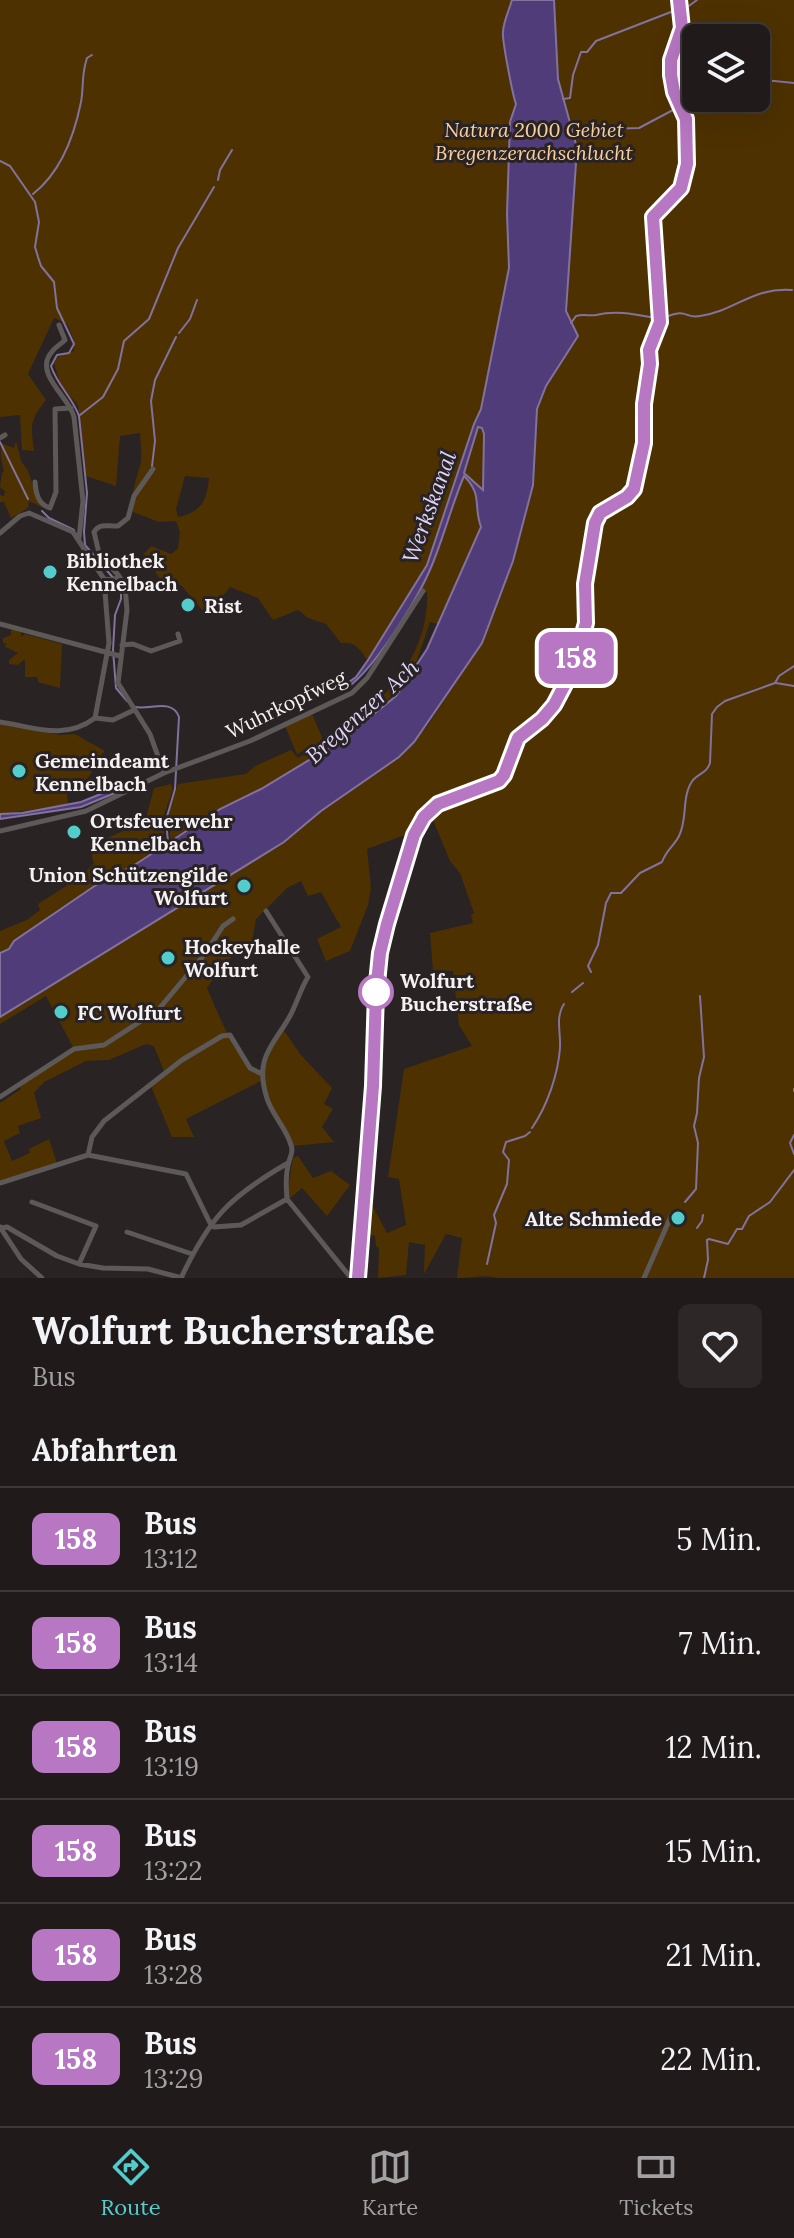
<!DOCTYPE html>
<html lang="de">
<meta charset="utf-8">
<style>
body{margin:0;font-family:Lora,serif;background:#2d2728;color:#f1f3f6;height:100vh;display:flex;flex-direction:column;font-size:30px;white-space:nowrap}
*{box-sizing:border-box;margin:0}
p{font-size:26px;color:#a2a1a3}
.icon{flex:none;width:44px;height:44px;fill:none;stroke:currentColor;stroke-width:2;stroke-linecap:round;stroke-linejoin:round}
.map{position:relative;height:1278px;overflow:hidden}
.side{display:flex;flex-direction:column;background:#201a1b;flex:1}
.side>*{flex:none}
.badge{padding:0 16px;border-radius:12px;font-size:28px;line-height:52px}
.tools{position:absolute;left:682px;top:24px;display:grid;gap:16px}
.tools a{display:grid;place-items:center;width:88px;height:88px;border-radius:12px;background:#201a1b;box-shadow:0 8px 32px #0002,0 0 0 2px #3d383a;font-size:40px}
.map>.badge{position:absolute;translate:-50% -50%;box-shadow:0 0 0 4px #fff}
h2{padding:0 32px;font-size:30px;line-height:72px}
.round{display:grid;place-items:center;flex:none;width:84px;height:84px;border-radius:12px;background:#2d2728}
.summary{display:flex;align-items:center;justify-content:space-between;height:136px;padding:0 32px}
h1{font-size:38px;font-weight:800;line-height:60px}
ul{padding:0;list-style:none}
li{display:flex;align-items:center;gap:24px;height:104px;padding:0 32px;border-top:2px solid #3d383a}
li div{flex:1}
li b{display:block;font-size:30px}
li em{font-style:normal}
li .badge{min-width:88px;font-weight:700;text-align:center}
.tab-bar{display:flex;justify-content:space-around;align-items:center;height:112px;border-top:2px solid #3d383a;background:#201a1b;font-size:22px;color:#a2a1a3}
.tab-bar a{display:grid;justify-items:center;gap:4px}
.tab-bar .current{color:#52cdcc}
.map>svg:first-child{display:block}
</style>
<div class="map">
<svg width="794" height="1278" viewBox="0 0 794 1278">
<rect width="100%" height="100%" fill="#2a2324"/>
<path fill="#4d3101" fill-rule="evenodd" d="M0,0h794v1278h-296c-13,-4 -26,0 -41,0l5,-40 -16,-4 -22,40 1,-29 -16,-3 -3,33 -28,3 1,-30 -3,-2 -1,-10 -8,-2v-24l-3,-1 3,-13 20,37 19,-8 -7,-46 -11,-2 16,-108 68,-23 -13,-21 -6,-54 -20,-1 -3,-37 43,-10 -2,-8 3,-2 -14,-40 -10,-12 -21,-51 -16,22 -46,17 4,39 -3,17 -18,46 -24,10 -9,-22 24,-12 -20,-35 -13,4 -7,-15 -14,7 -31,31 -4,22 -29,23 -16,24c8,18 34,86 56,86l1,-13 19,-32 18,26 31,33 -8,16 9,5 -11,18 12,15 -42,4 -25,-49 -4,-17 -77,39 8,18h-22l-21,-51 14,-12 -11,-28 -8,-2 -37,16 -23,1 -42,21 -10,11 7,25 -23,8 2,7 -16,8 8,20 18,-8 -1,-4 20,-10 8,24 -57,20v-80l21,-14 -2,-3 55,-37 -28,-53 -46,28v-7l284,-175 37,-31 61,-42 44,-41 56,-85 2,-7 -54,-14 -13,38 -31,43 -18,16 -29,23 -78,47 -41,20 -50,31 -1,-30 9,-26 68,-10 9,-8 36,-16 7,8c62,-34 132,-87 129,-166l-18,4 -42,64c-7,-11 -12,-19 -26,-17l-15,-19 -18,-6 -10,-8 -25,10 -15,-22 -28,-11 -23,29 -26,-31 -16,2 -21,-33 7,-8 20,8 7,-5 2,-17 -4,-11 -17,1 -26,-10c-3,-16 3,-32 7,-46 3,-9 0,-23 0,-33l-20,3 -4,50 -30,-10 -8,-71 -17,-19 -7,-23 4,-6 16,-6v-11l-7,-16 -13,-6 -26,56 18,26c-17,21 -15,25 -12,51l-12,-1 -2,-35 -20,2zM696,38h60v60h-60zM185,476l24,2c-2,23 -8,34 -31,39l-2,-8z
M16,441l5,20 7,10 10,29 6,8 -15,-7 -1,7 -17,10 -7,-16h-4v-7l4,1 1,-5 -5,-4 2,-14 2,-2c-3,-10 -4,-18 -3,-28l13,5z
M11,629l10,3v5l4,-3 37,10 -2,44 -22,-6 -1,-5h-12v-18l-7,6 -9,-1v-4l9,-7 -14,-7 3,-2 -4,-1v-5l8,-3z
M312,714l12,28 -27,12 -12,-28z
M0,724l60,11 15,-1 30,17c-10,8 -10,22 -21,30 -5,5 -12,7 -17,12l1,12 -68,9z
M171,784l2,5 -9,26v28c-35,29 -78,46 -115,73 -15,11 -33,29 -49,37v-22l27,-11 13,-10 -2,-6 42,-27 14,-13 -5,-20h5l51,-23 9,-33z
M298,1156l15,22 18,-7 19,14 -23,31 -25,-28 -13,11 -2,-4 6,-37z"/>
<path fill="#503c79" stroke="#82729d" stroke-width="2" fill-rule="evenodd" d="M512,0h42l4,79 19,69 -11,163 12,25 -32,50 -9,23 -4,76 -20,76 -31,82 -68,99 -15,15 -78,54 -37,31 -284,175v-64l9,-4 5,-8 82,-56 37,-19 87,-57 41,-20 78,-47 57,-46 31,-47 54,-122c-8,-22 2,-32 -17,-51 -12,28 -20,60 -32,89 -13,32 -60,110 -90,126v-4l14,-10 12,-17 59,-95 47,-141 7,-15 28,-141 -2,-54 3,-92 6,-18c-3,-8 -14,-63 -13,-72 0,-9 6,-22 9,-32zM478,427l4,1 2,6 -1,56 -19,-17z
M135,780l2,4 -56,23 -81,12v-5l22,-1 59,-11z"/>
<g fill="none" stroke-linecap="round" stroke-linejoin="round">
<path stroke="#82729d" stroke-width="2" d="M686,8l11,-8
M756,79l38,4
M563,99l7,-1 3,-23 8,-23h6l9,-11 80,-31
M682,105l14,-12
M571,130l68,-2 34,-18
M0,161l10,5 25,36 4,20 -4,25 3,10 3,9 13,16 3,26 17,36 -5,9 -12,2 -6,11c6,19 22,32 28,50l8,77 -3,39 1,13 36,42v12l-6,16 -2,35 3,38 11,13
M218,180l2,-10 12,-20
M33,194c28,-22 41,-57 48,-92 3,-16 0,-26 6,-44l5,-3
M664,318c24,-11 20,1 36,-2 35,-5 53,-29 92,-26
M571,323l5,-7c7,-2 13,0 20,-1 20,-5 38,-1 59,3
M179,333l11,-14 7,-19
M80,415l23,-18 15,-28 6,-28 25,-22 29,-71 36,-61
M0,442l28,57
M152,466l3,-25 -4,-40 4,-21 21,-43
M42,511l7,7 25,12
M776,683l18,3
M135,707c16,3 37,-9 44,10l-4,72 -9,31 2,22
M591,972l-3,-6 10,-21 8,-42 5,-10h10l19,-20 22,-11c5,-13 12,-16 17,-26 9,-17 2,-40 14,-56 6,-7 14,-7 17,-17l2,-49 5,-7 8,-6 50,-18 4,-7 15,-10
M572,992l11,-9
M794,1089v2
M532,1128c15,-22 26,-53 28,-80 1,-16 -5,-30 4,-44
M794,1135l-4,8 4,11
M685,1202l11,-13 2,-46 -4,-17 3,-13 2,-35 5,-21 -4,-61
M697,1228l5,-7 1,-6
M487,1264l9,-41 -2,-8 13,-31 2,-24 -6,-8 3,-10 19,-6 5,-4
M704,1278l4,-18 -1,-20 2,-1 19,5 9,-15h5l7,-13 21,-14 24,-32"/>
<path stroke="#5d5958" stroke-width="5" d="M59,325l6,15c-4,4 -11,8 -14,13 -17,21 19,45 23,64l9,84 -4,37
M0,438l5,-3
M35,482c1,12 3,22 15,26l6,-16 -1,-83 16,-1
M0,533l20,-17 9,-3 44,19 31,47 5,64 -14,75c-31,23 -61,9 -95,4
M119,576l-20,-23 -5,-21c6,-10 14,-5 24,-6l10,-8 6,-22 19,-27
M104,579l9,1 6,-4 6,10 2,24 -9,73 32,51 14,39
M0,624l120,32
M122,645l11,-1 18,7 29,-10 -2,-7
M95,718l18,2 21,-10
M0,831l86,-20 78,-38 86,-32 102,-48 15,-15 56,-87
M266,911l42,66c-8,13 -11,26 -18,39 -17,30 -35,41 -24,79 4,18 20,32 25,50 3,8 -1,10 -2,17 -3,9 -3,26 -2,37l64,79
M0,1097l74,-48 30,-4 54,-35 46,-55 19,-29 10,-7
M88,1155l4,-18 12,-16 78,-61 40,-24 8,-1 20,33 12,6
M88,1155l98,19 24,49 4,4 27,-2 46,-26
M0,1183l88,-28
M32,1202l64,24 -17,38
M0,1227l21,32 21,19
M1,1228l6,-1 50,29 22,8 24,4 45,1 34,9
M127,1232l65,22
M181,1278c29,-61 48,-81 107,-115
M644,1278l28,-64"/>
<path stroke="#7c7674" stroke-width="7" d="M358,1278l15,-192 3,-93 4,-40 7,-29 27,-89 10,-18 14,-13 61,-23 5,-6 14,-37 24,-19 12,-14 19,-36 13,-46 -1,-39 10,-61 5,-10 27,-16 7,-8 10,-46v-39l6,-40 -1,-14 11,-28 -8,-99c3,-18 26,-24 31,-43 5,-18 8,-43 2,-61 -4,-17 -14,-30 -14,-47 -1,-14 5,-23 9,-35 4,-12 2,-25 -1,-37"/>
</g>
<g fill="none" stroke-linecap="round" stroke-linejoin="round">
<g stroke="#fff" stroke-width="18">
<path id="line" d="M358,1278l15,-192 3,-93 4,-40 7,-29 27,-89 10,-18 14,-13 61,-23 5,-6 14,-37 24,-19 12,-14 19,-36 13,-46 -1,-39 10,-61 5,-10 27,-16 7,-8 10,-46v-39l6,-40 -1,-14 11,-28 -7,-105 28,-29 6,-24 -1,-45 -12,-27 -3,-17v-15l11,-32 -3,-28"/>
</g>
<use href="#line" stroke="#b777c2" stroke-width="12"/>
</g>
<g fill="#52cdcc" stroke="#2a2324" stroke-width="3">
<circle cx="50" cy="572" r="8"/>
<circle cx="188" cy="605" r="8"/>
<circle cx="19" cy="771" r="8"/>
<circle cx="74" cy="832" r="8"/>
<circle cx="244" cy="886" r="8"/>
<circle cx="168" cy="958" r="8"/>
<circle cx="61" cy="1012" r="8"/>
<circle cx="678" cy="1218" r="8"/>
</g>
<circle fill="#fff" stroke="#b777c2" stroke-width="4" cx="376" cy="992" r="16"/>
<g text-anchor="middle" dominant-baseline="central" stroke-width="6" stroke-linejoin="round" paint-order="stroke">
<g font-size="20" font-style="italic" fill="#f8d09e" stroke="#2a2324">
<text x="534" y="129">Natura 2000 Gebiet<tspan x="534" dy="23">Bregenzerachschlucht</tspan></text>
</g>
<g font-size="20" font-weight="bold" fill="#f6f1f2" stroke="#2a2324" text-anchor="start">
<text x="66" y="560">Bibliothek<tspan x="66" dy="23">Kennelbach</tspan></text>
<text x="204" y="605">Rist</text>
<text x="35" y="760">Gemeindeamt<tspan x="35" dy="23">Kennelbach</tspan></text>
<text x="90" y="820">Ortsfeuerwehr<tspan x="90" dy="23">Kennelbach</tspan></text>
<text x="228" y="874" text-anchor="end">Union Schützengilde<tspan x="228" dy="23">Wolfurt</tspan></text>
<text x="184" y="946">Hockeyhalle<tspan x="184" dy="23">Wolfurt</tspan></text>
<text x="77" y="1012">FC Wolfurt</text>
<text x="662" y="1218" text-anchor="end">Alte Schmiede</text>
</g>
<g font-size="20" fill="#f6f1f2" stroke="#2a2324">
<text transform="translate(286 704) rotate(-26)">Wuhrkopfweg</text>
</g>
<g font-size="20" font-weight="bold" fill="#f6f1f2" stroke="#2a2324" text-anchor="start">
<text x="400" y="980">Wolfurt<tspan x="400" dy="23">Bucherstraße</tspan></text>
</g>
<g font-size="22" font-style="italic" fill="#ddd4fa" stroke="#2a2324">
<text transform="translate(429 507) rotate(-70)">Werkskanal</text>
<text transform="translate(362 711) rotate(-42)">Bregenzer Ach</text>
</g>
</g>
</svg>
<div class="tools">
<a><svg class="icon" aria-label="layers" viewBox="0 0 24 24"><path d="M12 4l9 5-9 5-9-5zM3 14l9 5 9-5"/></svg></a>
</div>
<b class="badge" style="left:576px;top:658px;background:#b777c2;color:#fff">158</b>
</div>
<section class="side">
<div class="summary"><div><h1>Wolfurt Bucherstraße</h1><p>Bus</p></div><a class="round"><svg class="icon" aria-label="heart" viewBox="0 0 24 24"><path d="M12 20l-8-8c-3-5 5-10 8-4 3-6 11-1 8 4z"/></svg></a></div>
<h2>Abfahrten</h2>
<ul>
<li><span class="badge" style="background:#b777c2;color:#fff">158</span><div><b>Bus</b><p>13:12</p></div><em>5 Min.</em></li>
<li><span class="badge" style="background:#b777c2;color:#fff">158</span><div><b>Bus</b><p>13:14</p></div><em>7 Min.</em></li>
<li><span class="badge" style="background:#b777c2;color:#fff">158</span><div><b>Bus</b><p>13:19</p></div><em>12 Min.</em></li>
<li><span class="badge" style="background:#b777c2;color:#fff">158</span><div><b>Bus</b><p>13:22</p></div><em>15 Min.</em></li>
<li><span class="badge" style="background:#b777c2;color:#fff">158</span><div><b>Bus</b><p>13:28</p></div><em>21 Min.</em></li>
<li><span class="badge" style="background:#b777c2;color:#fff">158</span><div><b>Bus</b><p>13:29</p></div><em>22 Min.</em></li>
</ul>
</section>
<nav class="tab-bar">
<a class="current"><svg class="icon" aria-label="directions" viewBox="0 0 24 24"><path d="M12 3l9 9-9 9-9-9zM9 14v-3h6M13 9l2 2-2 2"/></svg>Route</a>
<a><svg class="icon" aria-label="map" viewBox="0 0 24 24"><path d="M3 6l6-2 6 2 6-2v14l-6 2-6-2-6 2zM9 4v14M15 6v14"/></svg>Karte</a>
<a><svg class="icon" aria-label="tickets" viewBox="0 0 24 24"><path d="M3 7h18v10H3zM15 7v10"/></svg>Tickets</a>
</nav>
